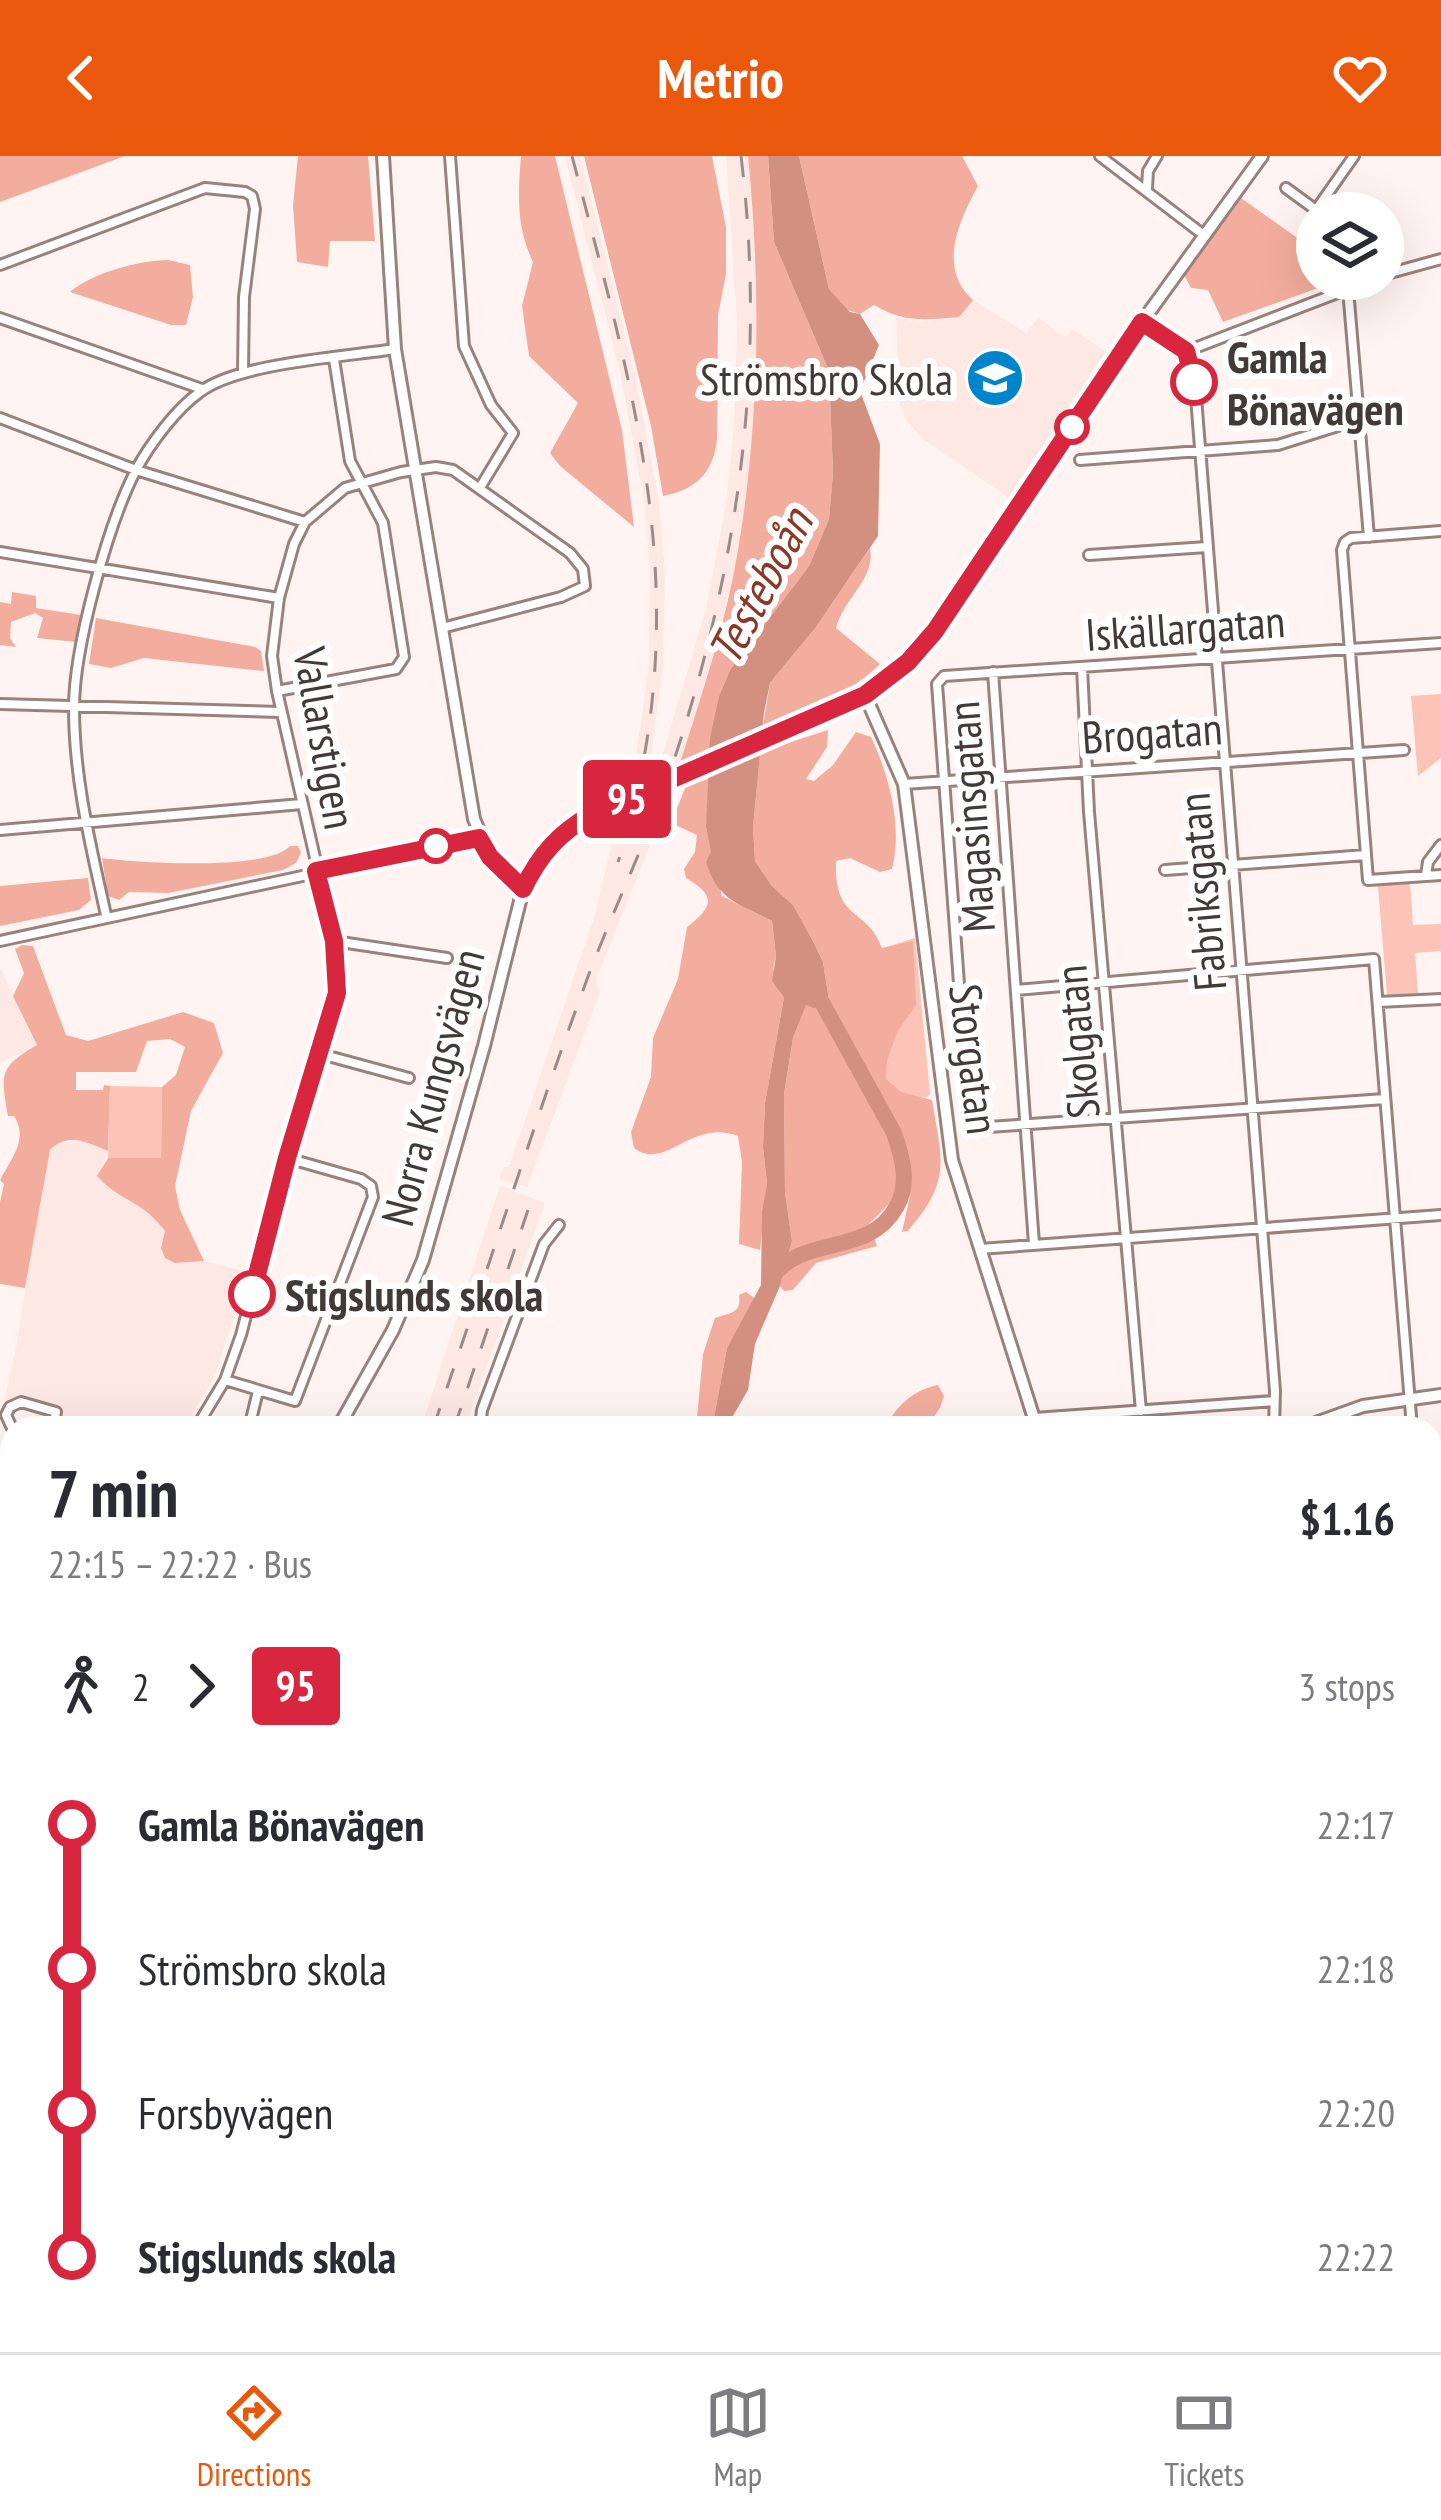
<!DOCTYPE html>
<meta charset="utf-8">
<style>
body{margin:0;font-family:"PT Sans Narrow",sans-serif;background:#f2f2f3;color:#2b2b33;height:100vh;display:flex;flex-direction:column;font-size:45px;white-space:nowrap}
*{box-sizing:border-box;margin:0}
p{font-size:39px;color:#7c7c81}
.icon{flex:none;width:66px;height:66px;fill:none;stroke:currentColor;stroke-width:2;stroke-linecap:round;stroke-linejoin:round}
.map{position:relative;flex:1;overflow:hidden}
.sheet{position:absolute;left:0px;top:1260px;width:1443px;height:936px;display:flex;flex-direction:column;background:#fff;border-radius:36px 36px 0 0;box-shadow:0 12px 48px #0002}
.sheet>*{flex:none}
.badge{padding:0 24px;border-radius:9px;font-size:42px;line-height:78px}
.tools{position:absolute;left:1296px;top:36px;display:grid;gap:24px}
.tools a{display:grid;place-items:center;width:108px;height:108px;border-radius:50%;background:#fff;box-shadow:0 12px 48px #0002;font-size:60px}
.map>.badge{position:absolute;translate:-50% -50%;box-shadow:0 0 0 6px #fff}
.legs{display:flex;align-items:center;gap:18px;height:132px;padding:0 48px;font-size:39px}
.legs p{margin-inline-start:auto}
.head{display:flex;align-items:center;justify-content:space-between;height:204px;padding:0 48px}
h1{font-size:66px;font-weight:700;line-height:90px}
ul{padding:0 48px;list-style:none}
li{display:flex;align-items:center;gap:42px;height:144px;font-size:45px}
li i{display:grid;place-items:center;width:18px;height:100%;margin:0 15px;background:currentColor}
li i::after{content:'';width:30px;height:30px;margin:-15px;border:9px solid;border-radius:50%;background:#fff}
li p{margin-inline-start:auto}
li:first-child i{background:linear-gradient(#0000 50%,currentColor 0)}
li:last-child i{background:linear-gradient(currentColor 50%,#0000 0)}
header{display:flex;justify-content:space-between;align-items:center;height:156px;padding:0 48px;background:#ea580c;color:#fff;font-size:54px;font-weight:700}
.menu{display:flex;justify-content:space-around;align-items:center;height:168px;border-top:3px solid #e1e1e2;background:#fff;font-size:33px;color:#7c7c81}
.menu a{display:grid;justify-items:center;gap:6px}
.menu .active{color:#ea580c}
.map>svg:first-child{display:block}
</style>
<header><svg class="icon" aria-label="back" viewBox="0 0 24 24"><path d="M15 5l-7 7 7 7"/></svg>Metrio<svg class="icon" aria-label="heart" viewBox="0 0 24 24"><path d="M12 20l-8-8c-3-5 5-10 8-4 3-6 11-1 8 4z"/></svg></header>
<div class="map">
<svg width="1441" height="2196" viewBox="0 0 1441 2196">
<rect width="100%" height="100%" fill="#fff4f1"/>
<path fill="#fde8e3" d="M565,0h15l54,213 25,134 6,68 -2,95 -15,112 -16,7 17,-120 1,-93 -5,-67 -25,-133z
M726,0h22l10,130 -4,146 -16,120 -21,90 -37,121 -23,10 49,-164 20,-105 8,-76 3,-104z
M973,144l53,33 12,-15 28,19 6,-8 36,24 -99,145 -86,-59 -17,-19 -6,-16 -4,-86 23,4 39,-5z
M676,633l-10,16 -70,175 4,12 -73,195 -28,-8 5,-12h5l85,-249 25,-104z
M0,811l37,79 -37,17z
M85,984l23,11 -7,16 20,29 25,11 19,24 -4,17 5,11 9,4 29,-2 44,11 -33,104 -31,52h-77l-34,-10 -35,-2 -34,-14 12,-54 30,-191 9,-13z
M500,1029l45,18 -80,225h-44z
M12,2063v121h27l-3,12h-36v-122z"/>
<path fill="#fcc3b6" d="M1441,538v64l-23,18 -7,-80z
M1410,727l3,42 28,-1v27l-26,2 3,40 -31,2 -9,-109z
M915,782l15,156 -3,3h-21l-20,-16 -9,-131z
M110,930l52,1 -1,72 -53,-1z
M1441,1545v433l-10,-4v-424z
M1431,1992l10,3v201h-723l7,-12h706z
M278,2184h435l-9,12h-410z"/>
<path fill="#f3ad9e" d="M0,0h125l-125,46z
M298,0h70l7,85h-45l-2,26 -31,-5 -4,-57z
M521,0h34l67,274 12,97 -74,-61 -10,-13 28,-50 -49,-47 -7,-50 11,-44c-17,-35 -15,-68 -12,-106z
M584,0h128l14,71v47l-8,41 -1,125c-4,34 -22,50 -54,56l-12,-70z
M748,0h20l6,86 55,129 4,102 -4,46 -20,47 -79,104 -11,26 -9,53 -30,14c22,-70 46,-140 58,-213 22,-132 23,-261 10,-394z
M799,0h163l16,30c-19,35 -41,82 -5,114l-14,17c-34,3 -55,6 -85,-12l-14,9 -12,-4 -19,-21z
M1241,42l76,54v27h26l-120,43 -15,-32 -17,-2 -7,-13z
M168,104l22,5 3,32 -7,28h-15l-101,-33c24,-20 68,-31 98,-32z
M870,392c6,31 -27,51 -34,80l44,36c-31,31 -76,48 -117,62l7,-43 46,-56z
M12,436l24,4v12l45,7 -5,27 -39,-4 6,-20 -8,-5 -24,9 -1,16 6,9 -16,-2v-43l11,2z
M96,462l159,29 6,4 3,20 -120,-13 -33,10 -22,-4z
M828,574l-1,17 -21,32 8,2 19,-16 23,-33 15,5c18,38 32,90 21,132l-12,3 -30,-14 -14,3c-2,62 31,45 46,87l31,-7 3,64 -19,27 -10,29 -1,18 15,13 31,8c10,61 20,80 -24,131l-6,1 8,-36 -10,-3 -31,31 8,22 -61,17 -23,27 -9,1 -4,-5 12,-45 -7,-49 -1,-98 9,-56 13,-34 23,-4 -6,-38 -10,-21 -20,-36 -21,-19 -17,-25 -2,-34 7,-75z
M711,622l-5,49 16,69 50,25 4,35 -3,13 11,28 -19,106 -2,44 4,38 -7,65 -21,-6 3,-82 -4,-26c-47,-18 -72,36 -104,12l-3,-16 20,-55 2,-39 25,-59 9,-52c26,-20 30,-31 -1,-49l-2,-9 11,-17 2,-17 -26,-12 15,-37z
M290,690h8l3,7 -5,10 -13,7 -115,23 -39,-1 -10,8 -11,-4 -6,-38c35,5 166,13 188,-12z
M88,722l3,22 -12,10 -79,16v-40z
M22,789l11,1 33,89 22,6 95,-29 31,11 9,30 -32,58 -16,75 5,24 24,51 -29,2 -10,-5 -4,-10 4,-17c-24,-32 -45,-29 -68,-55l11,-18h53l1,-71 14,-12 9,-28 -15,-8 -23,2 -11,31h-60v18h27l1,-5 6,1 -2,65c-19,-7 -39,-20 -58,-1l-25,138 -25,-4v-82l4,-18 -4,-4c11,-21 29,-41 14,-64h-6c-8,-44 -8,-49 29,-71l-24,-49 11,-23 -9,-24z
M746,1136l10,7 -29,49 -15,80h-16l7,-74 12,-36c14,-5 27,-4 24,-23z
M938,1229l6,11 -4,12 -14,20h-40c8,-21 29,-39 52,-43z
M1431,1992l10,3v201h-75l-7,-12h72z
M713,2184h163l-4,12h-168z
M970,2184h321l-21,12h-292z"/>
<path fill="#d39081" d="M768,0h31l30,133 21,23 10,2 19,31 -19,46 20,53 -2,92 -62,91 -46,56 -6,30 -11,114 2,34 17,25 21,19 20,36 10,21 6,38 -15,8 -8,-3 -13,33 -9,56 1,98 7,49 -12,45 -25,58 -7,46 -22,38h-14l15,-80 34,-63 1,-73 5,-28 -4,-37 2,-44 19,-106 -12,-16 4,-25 -4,-35c-34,-18 -54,-20 -66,-59l5,-10 -5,-25 4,-89 9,-42 11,-26 79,-104 20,-47 4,-46 -4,-102 -55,-129z"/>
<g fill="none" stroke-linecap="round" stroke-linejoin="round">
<path stroke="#d39081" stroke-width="3" d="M1431,1969l10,5
M1432,1995l4,201
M1145,2184l5,12
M712,2196l9,-12"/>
<path stroke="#d39081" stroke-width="16" d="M771,1122c34,-46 97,-19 126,-72 13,-24 5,-50 -3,-73l-80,-145"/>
<g stroke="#9a827c" stroke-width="14">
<path id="minor" d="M450,0l14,190 27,59 22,28 -32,53
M1100,0l105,80
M1147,32l1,-17 9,-15
M1286,32l30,22
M1319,57l-3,-3 38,-54
M0,109l205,-77 40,4 7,4 3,13 -11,88 -1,75
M1383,119l58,-16
M1348,133l21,248
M0,162l202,71
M1143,166l44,29
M1187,195l7,21 81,1019 -1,37
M1187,195l187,-72
M0,262l136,52 169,52
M1080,304l198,-15 82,-26
M1441,375l-90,7 -6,4 -3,8 26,330 73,-5
M0,396l279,46
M1089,399l118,-8
M1082,511l7,145 52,599
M993,516l41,572
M277,535l119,-22 8,-12 -21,-134 -33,-62 -16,-102
M0,548l280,8
M904,628l500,-34
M0,674l302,-26
M1165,714l201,-15
M1426,719l2,-13 13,-17
M106,759c-15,-68 -32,-136 -32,-207 0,-61 34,-184 62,-238 14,-26 40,-61 64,-78 38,-29 144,-35 195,-43
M0,785l479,-103
M334,785l113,17
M1016,834l358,-31 38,469
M1378,846l63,-3
M317,897l92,25
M1385,943l-411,29 -5,-8 -32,-436 7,-8 497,-33
M980,1093l461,-34
M225,1224l70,21 78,-204 -2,-11 -10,-7 -74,-21
M1034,1262l240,-17
M12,1272l-6,-13 4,-8 11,-5 35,10 -3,16
M196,1272l29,-48 16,-45 46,-177 50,-165 -3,-52 -57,-250 -5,-35 7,-58 15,-54 11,-22 40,-34 56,-16 35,-5 17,3 117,83 13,16 2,17 -24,11 -119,31
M249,1272l9,-37
M480,1272l2,-18 62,-166 15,-19
M0,1387l12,6
M0,1429l12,-24"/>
</g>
<g stroke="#9a827c" stroke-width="16">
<path id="tertiary" d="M383,0l12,193 79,470 16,38 33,32
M865,539l39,89 48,376 85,268
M338,1272l55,-98 30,-70 61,-214 39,-157 26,-44 17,-16 26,-16 273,-118 43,-33 27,-31 207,-309 120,-166
M1302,1272l61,-22 78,-11
M0,1764l12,-5"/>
</g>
<g stroke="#9a827c" stroke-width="16">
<path id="secondary" d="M1431,1536l10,-7
M0,1875l12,-3
M0,1887l12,-4
M202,2196l6,-12"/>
</g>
<use href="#minor" stroke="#fff" stroke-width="8"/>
<use href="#tertiary" stroke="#fff" stroke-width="10"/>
<use href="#secondary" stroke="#fff" stroke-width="10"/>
<path stroke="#968c89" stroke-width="3" stroke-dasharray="21 21" stroke-linecap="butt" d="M572,0c65,248 127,451 46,706
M433,1272c53,-151 100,-304 156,-454 26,-68 58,-134 81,-202 68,-200 97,-406 71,-616
M454,1272l74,-218
M0,2093l12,-11"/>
</g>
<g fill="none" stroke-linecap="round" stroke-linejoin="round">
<g stroke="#fff" stroke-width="27">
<path id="line-1" d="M252,1138l35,-136 50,-165 -3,-52 -18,-70 163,-33 11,19 33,32c17,-35 36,-56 69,-75l273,-119 43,-33 27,-31 207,-309 44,29 8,31"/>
</g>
<use href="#line-1" stroke="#d7263d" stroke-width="18"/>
</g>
<defs>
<g id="school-disc" transform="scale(3)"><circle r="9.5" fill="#0085cc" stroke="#fff"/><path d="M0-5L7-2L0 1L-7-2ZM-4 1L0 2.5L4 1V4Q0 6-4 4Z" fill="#fff"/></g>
</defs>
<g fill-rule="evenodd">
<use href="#school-disc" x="995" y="222"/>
</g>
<g fill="#fff" stroke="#d7263d" stroke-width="6">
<circle cx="1194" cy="226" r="21"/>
<circle cx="1072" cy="271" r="15"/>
<circle cx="436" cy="690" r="15"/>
<circle cx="252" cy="1138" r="21"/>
</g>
<g text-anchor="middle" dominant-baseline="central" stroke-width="12" stroke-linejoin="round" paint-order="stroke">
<g font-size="45" font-weight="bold" fill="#433936" stroke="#fff" text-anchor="start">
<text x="1227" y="200">Gamla<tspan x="1227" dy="52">Bönavägen</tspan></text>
<text x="285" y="1138">Stigslunds skola</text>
</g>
<g font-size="45" fill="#433936" stroke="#fff" text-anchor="end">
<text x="953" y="222">Strömsbro Skola</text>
</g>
<g font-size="45" fill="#433936" stroke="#fff">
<text transform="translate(1185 471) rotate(-4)">Iskällargatan</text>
<text transform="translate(1152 576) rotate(-4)">Brogatan</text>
<text transform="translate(326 582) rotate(80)">Vallarstigen</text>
<text transform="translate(970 661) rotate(-94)">Magasinsgatan</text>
<text transform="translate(1201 736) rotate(-95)">Fabriksgatan</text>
<text transform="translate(1076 886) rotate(-95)">Skolgatan</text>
<text transform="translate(975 903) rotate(83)">Storgatan</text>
<text transform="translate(432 931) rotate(-75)">Norra Kungsvägen</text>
</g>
<g font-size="48" font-style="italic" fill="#8a3928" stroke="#fff">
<text transform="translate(759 430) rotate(-62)">Testeboån</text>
</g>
</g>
</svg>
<div class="tools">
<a><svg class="icon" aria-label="layers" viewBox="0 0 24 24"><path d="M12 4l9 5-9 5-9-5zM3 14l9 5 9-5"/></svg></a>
</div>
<b class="badge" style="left:627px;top:643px;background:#d7263d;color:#fff">95</b>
<section class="sheet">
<div class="head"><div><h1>7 min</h1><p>22:15 – 22:22 · Bus</p></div><b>$1.16</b></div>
<div class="legs"><svg class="icon" aria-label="walk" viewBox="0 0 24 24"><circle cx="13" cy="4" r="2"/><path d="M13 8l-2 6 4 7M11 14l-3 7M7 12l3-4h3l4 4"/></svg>2<svg class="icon" aria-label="forward" viewBox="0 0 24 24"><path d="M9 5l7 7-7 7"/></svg><b class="badge" style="background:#d7263d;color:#fff">95</b><p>3 stops</p></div>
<ul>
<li><i style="color:#d7263d"></i><b>Gamla Bönavägen</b><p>22:17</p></li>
<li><i style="color:#d7263d"></i><span>Strömsbro skola</span><p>22:18</p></li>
<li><i style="color:#d7263d"></i><span>Forsbyvägen</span><p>22:20</p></li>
<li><i style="color:#d7263d"></i><b>Stigslunds skola</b><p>22:22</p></li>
</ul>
</section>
</div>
<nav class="menu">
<a class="active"><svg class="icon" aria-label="directions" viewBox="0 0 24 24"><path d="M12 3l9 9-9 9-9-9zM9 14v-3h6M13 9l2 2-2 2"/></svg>Directions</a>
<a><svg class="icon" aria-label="map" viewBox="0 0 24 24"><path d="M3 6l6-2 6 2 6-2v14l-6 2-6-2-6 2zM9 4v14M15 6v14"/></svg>Map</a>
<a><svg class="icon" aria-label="tickets" viewBox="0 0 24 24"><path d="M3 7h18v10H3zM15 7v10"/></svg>Tickets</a>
</nav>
